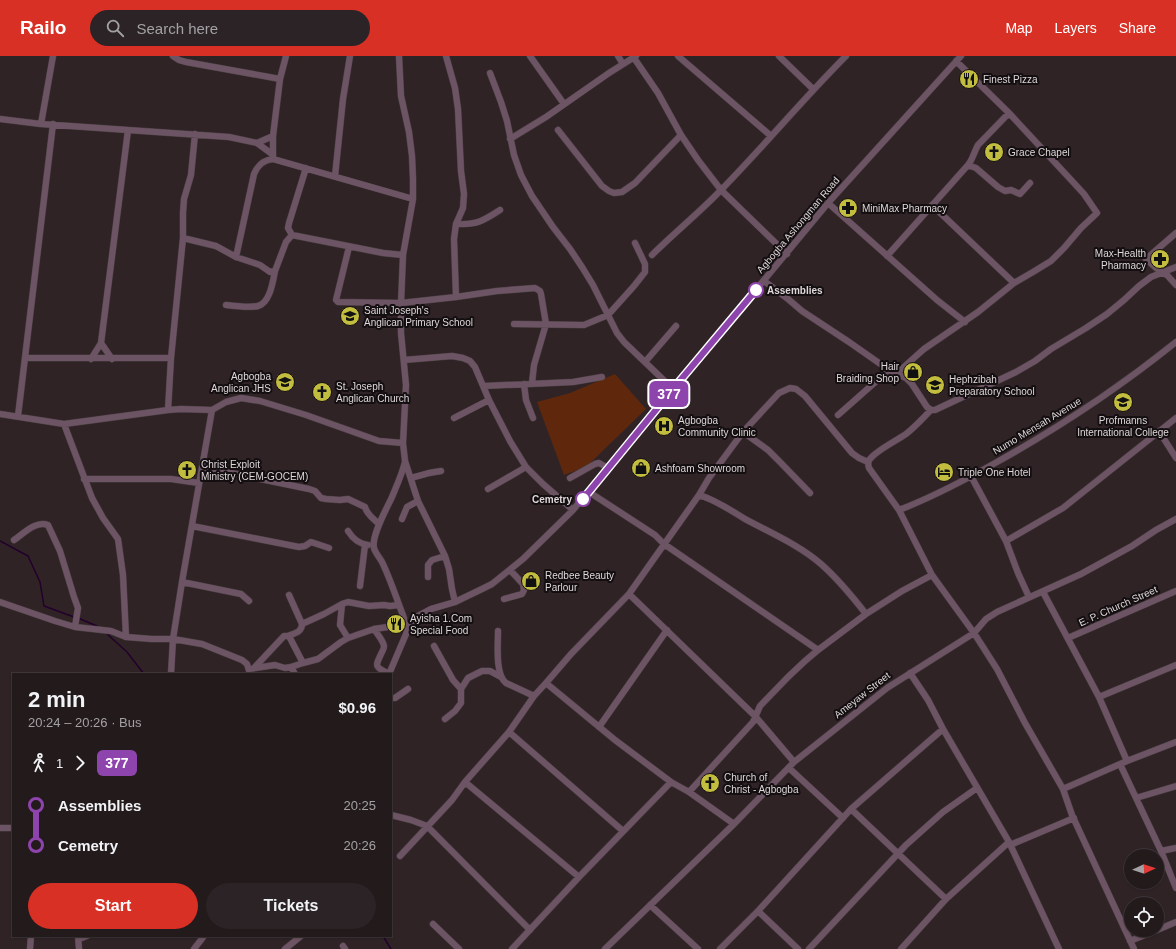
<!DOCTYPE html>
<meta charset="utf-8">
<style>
body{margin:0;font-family:Arial,sans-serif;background:#2b2325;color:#f1f3f6;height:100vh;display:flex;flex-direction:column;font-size:15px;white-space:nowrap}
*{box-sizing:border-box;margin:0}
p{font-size:13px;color:#a3a1a3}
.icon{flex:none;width:22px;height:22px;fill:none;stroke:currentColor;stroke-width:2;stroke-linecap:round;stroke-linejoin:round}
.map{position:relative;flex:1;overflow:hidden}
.sheet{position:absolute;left:12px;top:617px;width:380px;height:264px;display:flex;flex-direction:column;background:#231a1c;border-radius:0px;box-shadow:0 1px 3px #0004,0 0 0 1px #40383b}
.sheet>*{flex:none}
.badge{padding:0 8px;border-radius:6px;font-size:14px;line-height:26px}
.needle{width:26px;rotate:87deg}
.fabs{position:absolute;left:1124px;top:793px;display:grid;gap:8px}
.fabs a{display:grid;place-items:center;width:40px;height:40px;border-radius:50%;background:#231a1c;box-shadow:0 1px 3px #0004,0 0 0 1px #40383b;font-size:20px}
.map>.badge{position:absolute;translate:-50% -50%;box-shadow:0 0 0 2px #fff}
.legs{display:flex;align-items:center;gap:6px;height:44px;padding:0 16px;font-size:13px}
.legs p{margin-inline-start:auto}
.overview{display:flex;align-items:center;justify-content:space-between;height:68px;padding:0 16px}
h1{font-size:22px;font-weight:700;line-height:30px}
.cta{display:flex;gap:8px;margin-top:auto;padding:8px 16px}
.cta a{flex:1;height:46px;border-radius:24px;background:#d93025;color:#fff;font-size:16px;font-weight:700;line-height:46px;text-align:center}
.cta a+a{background:#2b2325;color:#f1f3f6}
ul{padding:0 16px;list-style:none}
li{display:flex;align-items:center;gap:14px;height:40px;font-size:15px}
li i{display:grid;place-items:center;width:6px;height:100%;margin:0 5px;background:currentColor}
li i::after{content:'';width:10px;height:10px;margin:-5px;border:3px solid;border-radius:50%;background:#231a1c}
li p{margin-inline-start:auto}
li:first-child i{background:linear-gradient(#0000 50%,currentColor 0)}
li:last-child i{background:linear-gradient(currentColor 50%,#0000 0)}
header{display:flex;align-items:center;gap:24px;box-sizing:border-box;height:56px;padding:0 20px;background:#d93025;color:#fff}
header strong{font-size:19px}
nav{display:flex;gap:22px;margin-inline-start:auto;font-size:14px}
.search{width:280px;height:36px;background:#2b2325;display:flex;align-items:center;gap:10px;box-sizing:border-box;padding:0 14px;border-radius:22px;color:#a3a1a3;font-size:15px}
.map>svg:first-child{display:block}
</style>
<header>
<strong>Railo</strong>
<div class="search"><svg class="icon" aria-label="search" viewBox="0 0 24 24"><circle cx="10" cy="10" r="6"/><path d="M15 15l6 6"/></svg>Search here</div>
<nav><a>Map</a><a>Layers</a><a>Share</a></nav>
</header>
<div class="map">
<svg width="1176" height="893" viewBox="0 0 1176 893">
<rect width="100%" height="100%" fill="#2f2326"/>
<path fill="#5f280d" d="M615,318l31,35 -60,58 -22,8 -27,-73 33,-9z"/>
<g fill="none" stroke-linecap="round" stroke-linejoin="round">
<path stroke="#23002c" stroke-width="1.5" d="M0,485l28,15 12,26 4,24 30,11
M78,562l19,8
M106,577l21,19 17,22
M383,880l8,13"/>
<g stroke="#4b4043" stroke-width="7">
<path id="minor" d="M173,0l6,4 7,2 94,17
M399,0l2,40 8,36 3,24 1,23v20l-10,56 -2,48v30l5,52 -3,58 2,18 13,40 27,55 4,13 3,20 3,13
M446,0l9,32 3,21 3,62 3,23 -1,14 -7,16 -2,15 2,58
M530,0l34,48
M618,0l5,8
M678,0l93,80
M779,0l34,33
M634,2l24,35 23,42 17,25 23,30 66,64
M490,17l11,29 6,19 7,34 7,20 11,21 21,31 17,22 12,18 11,18 24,48 7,9 49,47
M0,63l41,5 188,13 28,6 15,11
M41,68l12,-68
M558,74l44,56 7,5 5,2 8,-1 13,-9 46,-48
M510,83l36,-22 63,-44 27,-17
M257,87l16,-7
M273,101v-21l7,-57 6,-23
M968,109l8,3 22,19 7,4 6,-1 9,4 10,-11
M306,112l-17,55 -1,5 4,7 91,18 20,2
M335,120l8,-77 7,-43
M828,147l109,97 28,22
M932,149l82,78
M456,168c21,1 27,-3 44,-14
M1176,177l-30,26 16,14 5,2 9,10
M183,182l33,8 20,11 18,-83c4,-9 9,-14 19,-15l140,40
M349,191l-13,53 2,2 63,1 55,-6 41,-6 38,-3 5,3 1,3 5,30 -12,41 -2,18
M652,199c22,-22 47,-42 69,-65 43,-44 82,-91 125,-134
M887,200l81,-91c5,-6 6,-13 10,-20l31,-32
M236,201l24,8 10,7 5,-1 11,-29 6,-7
M764,225l24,18 14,12 47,31 40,28 17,8 6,6 15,23 4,3h4l81,-38 19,-11 16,-12 35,-21 21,-14 17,-14 15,-14 12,-9 25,-10
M226,249c8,1 24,3 32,1 12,-3 15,-25 17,-35
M514,268l70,1 24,-10 26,-29 11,-14v-8l-10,-21
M26,302h145
M91,303l10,-16
M112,303l-11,-16 27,-213
M404,304l48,-4 11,2 7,3 5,6 14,33 21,41 16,26 17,17 30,26
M645,306l31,-36
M896,318l28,-25 54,-37 36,-29 19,-11 18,-11 13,-13 17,-20 16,-15 -13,-19 -11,-12 -64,-69 -53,-52
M524,328l2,16 7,18
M484,330l89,-4 29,-5
M168,354l3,-52 12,-120v-25l1,-14 7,-24 4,-41
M931,354c-8,8 -16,17 -25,24 -10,7 -29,16 -36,25 -3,3 -2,6 -1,9l30,42 33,65 42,58 23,36 28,54 38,66 9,26 62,134
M0,358l64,10 104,-14 13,-1 31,1 14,-8 15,-4 19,3 46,14 73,26 24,2
M838,359l51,-45
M18,360l35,-292
M454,362l35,-18
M64,368l28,74 11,20 15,21 5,36 3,62
M1159,375l17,27
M743,376l25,18 12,12 30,31
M405,406c-3,12 -8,23 -13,35 -5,11 -21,39 -18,51 1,5 7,11 9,16 8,17 14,36 21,54v5l5,4
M202,411l107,22 6,2 6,7 5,1 14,1 8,-1 17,8c2,8 9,12 14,17
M971,420l35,65 12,32 11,24
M411,422l18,-5 12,-2
M570,422l25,-14 4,-1 9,5
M84,423h87l28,4
M488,433l38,-22
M589,436l66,43 9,9 154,106
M699,439c17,5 31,15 46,24 26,14 54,26 76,45 17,15 31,32 45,50
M899,454c34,-13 66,-30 98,-48 63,-35 123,-75 179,-120
M402,463l5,-12 11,-6
M192,470l107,21 6,-1 6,-4 18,6
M348,475c5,8 11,13 20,14
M14,484c9,-6 22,-20 34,-15l12,26 14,46 4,11 -3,19
M1006,485l57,-33 113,-90
M428,521v-12l4,-5 13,-4
M182,526l59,12 8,7
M360,530l5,-41
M1043,536l56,105 28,64
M629,538l126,122 39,46
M504,543l18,-5 2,-4 -1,-6 -13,-14
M0,546l55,19 20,6 36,4 15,6 26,2h21l29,5 40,16 5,4 3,10
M302,568l22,-10 18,-10
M374,573c3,5 9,11 10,17 0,3 -1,4 -2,6 -7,15 -8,14 7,22
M498,575c0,13 -3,44 8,52l28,13
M288,580c7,-3 14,-4 14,-12l-13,-29
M348,582l-8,-13 2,-21 6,-2 21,4 15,-1 6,1 9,-1
M1068,582l108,-47
M434,590l19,34 8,9
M291,611l4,7
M254,612l30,-32h4l2,2 13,25
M249,613l26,-4 10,3 6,-1 12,-4 15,-4 23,-17 7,-4 26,-9 27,-4 3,-2
M910,617l18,27 15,29 66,113 50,107
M171,618l2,-35 9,-57 30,-172
M389,618l20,-47 9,-11 13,-7 24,-7 27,-13 10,-5 31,-25 50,-49 255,-307 133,-147
M546,627l69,57 56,42 18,10 45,32
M1099,641l77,-32
M391,642h4l13,-9
M445,663l10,-8 6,-8v-14l7,-11 14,-7h8l11,6
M599,671l68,-97
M509,676l114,99
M1120,708l41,87 15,37
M789,712l54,50
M465,726l114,95
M1063,733l64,-28 49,-19
M689,736l64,-70 7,-16 28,-29 17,-16 13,-11 48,-36 36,-23 30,-16
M1136,742l40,-12
M851,753l95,90
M391,759l20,5 16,6 103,104
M0,772h13
M1010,789l64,-27
M1161,795l15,-3
M400,800l52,-56 13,-18 44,-50 25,-36 12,-13 25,-29 58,-60 70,-99 10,-17 34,-46 36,-39 11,-5 6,1 9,7 47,57 7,5 9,4
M650,849l48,44
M758,855l40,38
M433,868l26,25
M1157,874l19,-8
M78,880l1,13
M79,883l8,-3
M1130,885l27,-11
M343,890l2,3
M30,893l1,-13
M194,893l10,-13
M285,893l16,-13
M512,893l67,-72 92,-95
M605,893l129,-125 60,-62 93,-74 87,-55 12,-14 11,-7 84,-38 51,-28 24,-16 20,-11
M720,893l38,-38 93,-102 92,-80
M809,893l97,-104 37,-33 34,-24
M901,893l45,-50 63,-57"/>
</g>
<use href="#minor" stroke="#6d5464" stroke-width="6"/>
</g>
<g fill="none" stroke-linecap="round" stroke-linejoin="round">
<g stroke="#fff" stroke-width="9">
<path id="line-1" d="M583,443l90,-110 83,-99"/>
</g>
<use href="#line-1" stroke="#8e44ad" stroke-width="6"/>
</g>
<defs>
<g id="restaurant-disc" transform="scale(1)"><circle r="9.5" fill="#c2bd3f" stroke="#130e10"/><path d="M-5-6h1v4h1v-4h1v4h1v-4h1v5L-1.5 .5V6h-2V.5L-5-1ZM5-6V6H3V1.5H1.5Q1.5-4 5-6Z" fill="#111"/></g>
<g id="church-disc" transform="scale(1)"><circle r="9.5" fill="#c2bd3f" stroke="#130e10"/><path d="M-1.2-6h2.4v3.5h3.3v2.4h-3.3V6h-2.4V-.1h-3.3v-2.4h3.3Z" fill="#111"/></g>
<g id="pharmacy-disc" transform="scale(1)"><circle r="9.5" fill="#c2bd3f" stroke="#130e10"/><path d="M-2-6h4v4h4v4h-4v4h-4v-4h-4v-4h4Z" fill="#111"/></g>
<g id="school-disc" transform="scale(1)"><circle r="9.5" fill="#c2bd3f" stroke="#130e10"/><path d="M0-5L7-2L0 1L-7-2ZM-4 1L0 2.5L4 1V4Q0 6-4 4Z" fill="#111"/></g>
<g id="shop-disc" transform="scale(1)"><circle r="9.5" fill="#c2bd3f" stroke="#130e10"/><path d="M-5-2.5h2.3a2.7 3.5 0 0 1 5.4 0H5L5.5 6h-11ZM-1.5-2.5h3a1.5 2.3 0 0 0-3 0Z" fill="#111"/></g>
<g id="hospital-disc" transform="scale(1)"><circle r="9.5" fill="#c2bd3f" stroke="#130e10"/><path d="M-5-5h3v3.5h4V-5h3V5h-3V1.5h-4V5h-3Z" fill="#111"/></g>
<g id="hotel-disc" transform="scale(1)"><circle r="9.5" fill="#c2bd3f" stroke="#130e10"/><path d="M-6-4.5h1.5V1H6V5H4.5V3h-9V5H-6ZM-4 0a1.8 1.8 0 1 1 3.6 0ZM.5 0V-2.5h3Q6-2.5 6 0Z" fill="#111"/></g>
</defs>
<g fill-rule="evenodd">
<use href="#restaurant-disc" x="969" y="23"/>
<use href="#church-disc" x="994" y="96"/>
<use href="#pharmacy-disc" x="848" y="152"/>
<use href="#pharmacy-disc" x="1160" y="203"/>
<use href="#school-disc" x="350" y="260"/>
<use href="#shop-disc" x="913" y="316"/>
<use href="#school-disc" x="285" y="326"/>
<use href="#school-disc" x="935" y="329"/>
<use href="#church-disc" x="322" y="336"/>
<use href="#school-disc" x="1123" y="346"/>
<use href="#hospital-disc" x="664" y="370"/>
<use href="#shop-disc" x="641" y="412"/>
<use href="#church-disc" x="187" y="414"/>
<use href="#hotel-disc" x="944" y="416"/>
<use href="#shop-disc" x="531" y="525"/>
<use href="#restaurant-disc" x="396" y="568"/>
<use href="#church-disc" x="710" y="727"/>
</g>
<g fill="#fff" stroke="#8e44ad" stroke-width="2">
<circle cx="756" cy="234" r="7"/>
<circle cx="583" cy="443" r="7"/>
</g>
<g text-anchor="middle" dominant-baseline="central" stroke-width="4" stroke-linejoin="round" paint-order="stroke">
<g font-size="10" fill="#dfd7d9" stroke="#130e10" text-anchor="start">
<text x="983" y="23">Finest Pizza</text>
<text x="1008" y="96">Grace Chapel</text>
<text x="862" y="152">MiniMax Pharmacy</text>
<text x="1146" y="197" text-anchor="end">Max-Health<tspan x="1146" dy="12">Pharmacy</tspan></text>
<text x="364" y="254">Saint Joseph's<tspan x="364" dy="12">Anglican Primary School</tspan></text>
<text x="899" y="310" text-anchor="end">Hair<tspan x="899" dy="12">Braiding Shop</tspan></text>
<text x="271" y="320" text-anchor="end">Agbogba<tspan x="271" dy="12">Anglican JHS</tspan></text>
<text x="949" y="323">Hephzibah<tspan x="949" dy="12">Preparatory School</tspan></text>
<text x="336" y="330">St. Joseph<tspan x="336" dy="12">Anglican Church</tspan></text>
<text x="678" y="364">Agbogba<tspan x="678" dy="12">Community Clinic</tspan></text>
<text x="1123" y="364" text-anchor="middle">Profmanns<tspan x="1123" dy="12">International College</tspan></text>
<text x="201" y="408">Christ Exploit<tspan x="201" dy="12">Ministry (CEM-GOCEM)</tspan></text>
<text x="655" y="412">Ashfoam Showroom</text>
<text x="958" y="416">Triple One Hotel</text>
<text x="545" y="519">Redbee Beauty<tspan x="545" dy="12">Parlour</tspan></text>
<text x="410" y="562">Ayisha 1.Com<tspan x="410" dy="12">Special Food</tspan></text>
<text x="724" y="721">Church of<tspan x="724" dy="12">Christ - Agbogba</tspan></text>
</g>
<g font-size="10" fill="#dfd7d9" stroke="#130e10">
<text transform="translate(798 169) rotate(-50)">Agbogba Ashongman Road</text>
<text transform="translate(1037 370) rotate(-31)">Numo Mensah Avenue</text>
<text transform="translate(1118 550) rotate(-24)">E. P. Church Street</text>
<text transform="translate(862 639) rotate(-38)">Ameyaw Street</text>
</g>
<g font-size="10" font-weight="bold" fill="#dfd7d9" stroke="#130e10" text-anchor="start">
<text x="767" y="234">Assemblies</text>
<text x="572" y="443" text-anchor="end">Cemetry</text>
</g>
</g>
</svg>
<div class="fabs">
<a><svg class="needle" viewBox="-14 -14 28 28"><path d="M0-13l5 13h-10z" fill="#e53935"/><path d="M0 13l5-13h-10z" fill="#a3a1a3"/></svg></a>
<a><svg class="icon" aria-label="locate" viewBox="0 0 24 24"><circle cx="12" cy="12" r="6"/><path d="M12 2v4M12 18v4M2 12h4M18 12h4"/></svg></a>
</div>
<b class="badge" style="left:669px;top:338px;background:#8e44ad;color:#fff">377</b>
<section class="sheet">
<div class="overview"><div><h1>2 min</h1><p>20:24 – 20:26 · Bus</p></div><b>$0.96</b></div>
<div class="legs"><svg class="icon" aria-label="walk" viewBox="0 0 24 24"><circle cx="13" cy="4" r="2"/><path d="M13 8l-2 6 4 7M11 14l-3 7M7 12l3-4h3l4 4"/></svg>1<svg class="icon" aria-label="forward" viewBox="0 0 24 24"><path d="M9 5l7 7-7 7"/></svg><b class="badge" style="background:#8e44ad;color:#fff">377</b></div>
<ul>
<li><i style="color:#8e44ad"></i><b>Assemblies</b><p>20:25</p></li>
<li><i style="color:#8e44ad"></i><b>Cemetry</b><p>20:26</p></li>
</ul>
<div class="cta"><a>Start</a><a>Tickets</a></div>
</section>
</div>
